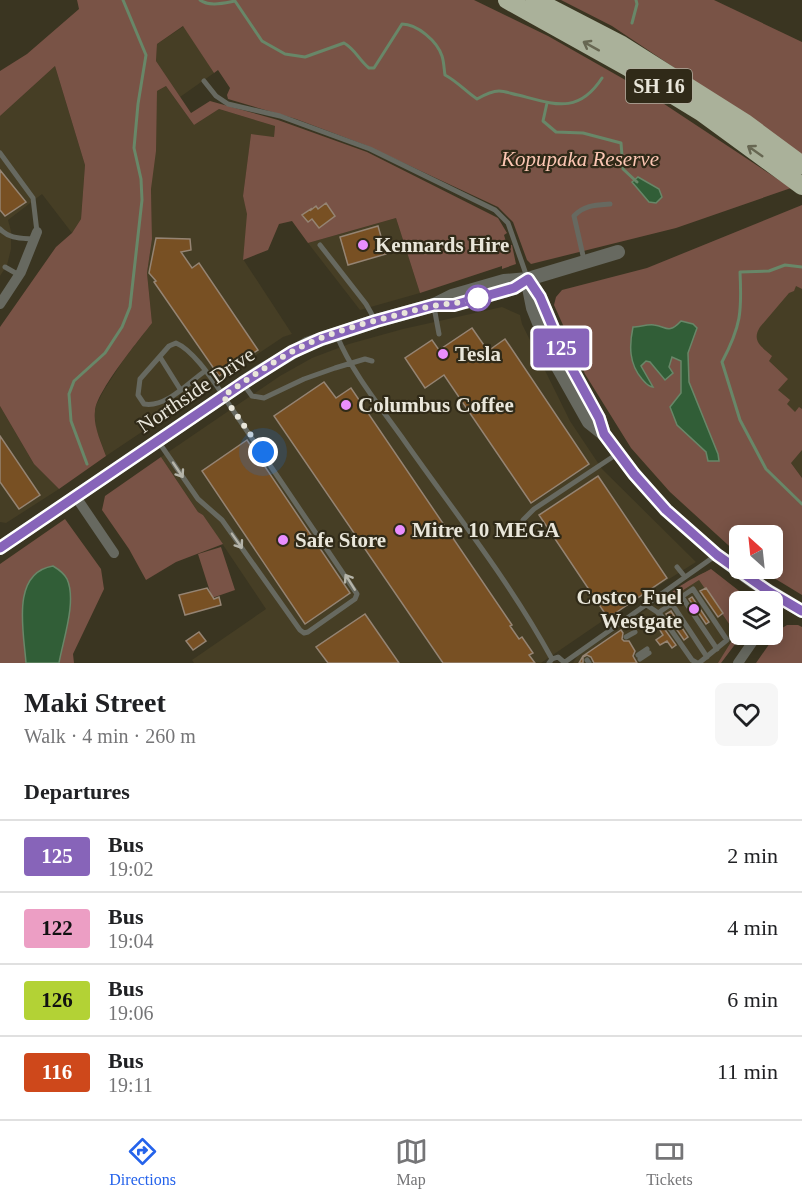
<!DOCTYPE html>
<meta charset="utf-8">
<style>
body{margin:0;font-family:Georgia,serif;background:#f6f6f6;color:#202124;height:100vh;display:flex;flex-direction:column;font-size:22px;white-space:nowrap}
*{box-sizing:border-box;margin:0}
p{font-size:20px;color:#757577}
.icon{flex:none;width:33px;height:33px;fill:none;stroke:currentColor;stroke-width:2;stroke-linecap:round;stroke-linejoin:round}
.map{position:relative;height:663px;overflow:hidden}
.details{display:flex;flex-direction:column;background:#fff;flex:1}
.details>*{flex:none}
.badge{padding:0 12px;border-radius:4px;font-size:21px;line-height:39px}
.needle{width:39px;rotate:333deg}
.controls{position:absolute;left:729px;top:525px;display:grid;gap:12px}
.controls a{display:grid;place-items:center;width:54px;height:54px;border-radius:9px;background:#fff;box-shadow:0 3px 15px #0003;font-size:30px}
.you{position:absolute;width:30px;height:30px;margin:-15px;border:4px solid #fff;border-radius:50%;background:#1a73e8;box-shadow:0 0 0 9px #1a73e833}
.map>.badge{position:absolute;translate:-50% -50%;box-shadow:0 0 0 3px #fff}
h2{padding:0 24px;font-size:22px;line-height:54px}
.round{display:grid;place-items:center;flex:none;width:63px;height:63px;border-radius:9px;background:#f6f6f6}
.summary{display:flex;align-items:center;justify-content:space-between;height:102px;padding:0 24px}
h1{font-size:28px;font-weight:700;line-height:45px}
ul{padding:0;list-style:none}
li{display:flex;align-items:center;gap:18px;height:72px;padding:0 24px;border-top:2px solid #e0e0e0}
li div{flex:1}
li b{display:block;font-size:22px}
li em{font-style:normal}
li .badge{min-width:66px;font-weight:700;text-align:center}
.dock{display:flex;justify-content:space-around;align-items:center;height:84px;border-top:2px solid #e0e0e0;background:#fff;font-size:16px;color:#757577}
.dock a{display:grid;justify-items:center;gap:3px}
.dock .selected{color:#2563eb}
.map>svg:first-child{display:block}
</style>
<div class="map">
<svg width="802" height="663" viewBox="0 0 802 663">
<rect width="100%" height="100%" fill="#3a3521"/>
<path fill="#463e25" d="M184,26l30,47 -34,24 -24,-36 1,-17z
M55,66l30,99 -4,54 -9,14 -30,-39 -34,26 3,11v18l-4,16 -7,11v-160z
M166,86l28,39 25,-16 56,17 -1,11 -23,-2 -8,61 5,18 -5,45 49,75 -9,3 -177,119 -10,-27 -2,-20 10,-19 20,-31 28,-36 -5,-50 5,-34 -1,-50 6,-98z
M396,218l24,75 -60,17 -52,-67z
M794,284l8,5v189l-13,-18 -43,-109 12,-42z
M502,307l18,8 2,9 48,97 32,48 94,93 -95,60 -60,41h-347l-2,-3 74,-51 -63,-94 -5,-3 -37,-55 119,-81 32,-18 37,-14 54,-15z
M0,406l34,58 25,25 -53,34 -6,-1z
M711,569l41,32 -12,1v32l2,1 -21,28h-148l5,-8 118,-78z"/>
<path fill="#795346" d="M77,0h397l74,36 95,54 148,98 -115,40 -145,36 -4,-4 -14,-38 -15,-15 -133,-62 -69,-26 -68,-20 -1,-4 3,-7 -12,-18 -4,3 -31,-47 -26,18 -1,17 35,52 19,-12 68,19 89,32 131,66 9,15 -3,2 3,10h5l4,19 -14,5v-3l-82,27 -24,-75 -88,25 -16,-22 -13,3 -11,26 -25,10 4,-46 -4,-18 8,-62 23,3 1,-11 -56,-17 -25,16 -28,-39 -9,5 -1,60 -5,38 1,50 -5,34 5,50c-13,17 -56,69 -57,88 -2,15 6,31 11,45l-47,33 -25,-25 -34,-58v-79l56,-80 16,-14 9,-14 4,-54 -30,-99 -55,50v-45l27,-17 52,-45z
M561,0h153l88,42v114l-30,-23 -160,-107z
M802,205v84l-6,-3 -2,5 -5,2 -29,34c-9,14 2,20 12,29l-3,5 19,18 -10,11 12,10 -3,4 8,8 4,-5 3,2v41l-11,13 11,15v117l-43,-26 13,-1v-32h-32l-1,19 -69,-63 -39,-44 -46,-74 -31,-69 2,-8 6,-7 85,-22z
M161,457l37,55 5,3 20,29 -47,18 -30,18 -17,-31 -27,-39 3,-14z
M65,519l36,50 3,20 -31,65 1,9h-74v-99z
M221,547l14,43 -23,8 -14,-44z
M711,569l41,32 -12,1v32l2,1 -21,28h-3l18,-29 -37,-54 -36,23c8,-15 33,-26 48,-34z
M787,625h11l4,2v36h-46l23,-33z"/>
<path fill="#315e37" stroke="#688768" stroke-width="1.5" d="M638,177l21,12 3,8 -6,6 -7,-1 -17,-20z
M681,321l12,3 4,4 -9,25 1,29 29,72 1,7h-11l-2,-9 -29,-27 -7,-18 11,-14v-32l-9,-4 -3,10 4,6 -8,7 -15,-18 -4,-1 -5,5 12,21c-6,-1 -7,-4 -11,-8 -13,-15 -13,-33 -9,-52 6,0 15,-3 21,-2 12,1 14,10 27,-4z
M53,566c5,3 11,7 14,13 10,22 -4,61 -8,84h-33c-2,-30 -16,-90 27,-97z"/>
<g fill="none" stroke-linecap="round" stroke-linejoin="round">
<path stroke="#688768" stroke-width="3" d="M200,0c9,7 24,3 35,1l27,40 23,13 20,3 39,-14c11,6 15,17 25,25h5l28,-44c15,0 35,17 40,32 2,6 2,13 3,19 13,7 20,16 32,24 7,-4 15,-8 22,-8 6,0 13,3 19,4 36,9 60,20 84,-17
M632,23l5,-19 -1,-4
M547,103l-4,18 13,11 27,1 38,10 2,26 14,13
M802,267l-17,-2 -16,6 -29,1c2,40 1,54 -18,90l18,58 26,49 36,35
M87,464l-16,-43 -2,-27 5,-13 31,-28 17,-26 8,-20 12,-107 -1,-21 -7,-31 4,-44 8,-49 -23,-55"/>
</g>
<path fill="#785023" stroke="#958473" stroke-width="1.5" d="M0,170l26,32 -21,14 -5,-6z
M326,203l9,13 -16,12 -7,-9 -4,3 -6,-7 9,-6v1l5,-4 2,3z
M378,226l8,28 -38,11 -8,-28z
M156,238l34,1 1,11 -10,2 11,16 7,-5 59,87 -39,26 -65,-94 2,-1 -7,-8z
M472,328l16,23 17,-12 84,125 -58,39 -87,-128 -19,13 -20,-30 27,-18 7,10z
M324,382l12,16 15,-10 161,237 -2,1 9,13 3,-2 11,16 -4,2 6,8h-92l-169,-247z
M0,436l40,59 -21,14 -19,-27z
M247,440l103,153 -45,31 -103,-153z
M598,476l69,102 -59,40 -69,-103z
M207,588l7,11 5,-2 2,8 -36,10 -6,-20z
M706,588l17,25 -5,4 -18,-26z
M692,597l17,25 -3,2 -17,-25z
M671,611l17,26 -4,3 -18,-26z
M365,614l34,49h-71l-12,-16z
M658,620l18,25 -4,3 -5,-7 -7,4 -4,-5 7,-5 -8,-13z
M621,630l2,3 -1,6 2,2h5l6,10 -2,5 4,7h-43l-3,-6 -4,-2 -4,2v6h-4l4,-7z
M199,632l7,9 -13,9 -7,-9z"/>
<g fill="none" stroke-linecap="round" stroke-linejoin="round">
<path stroke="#676960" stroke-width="5" d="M204,81l12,15 12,8 52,12 90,33 125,61 13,13 19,54
M0,153l33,45 4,34
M0,229c10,10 20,9 34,10
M320,245l46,59 9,16
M584,260l-10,-44c10,-11 22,-11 36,-12
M5,267l14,8
M434,307l5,27
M337,336c15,36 41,68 64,100 51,73 108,144 151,223
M160,357l20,32
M205,371c-17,12 -39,37 -61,33l-6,-9 2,-16 29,-33 7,-3c17,7 36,36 47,52
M244,385l8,11 12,2 40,-19 31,-11 30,-9 7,2
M158,441l40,58 24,21 78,110 4,3 4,-1 47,-33 2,-5 -133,-197
M523,520l11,-11 83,-55
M677,567l8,10
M682,597l35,52
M645,604l15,10 32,46 5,3
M672,604l35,53
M658,613l35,-24 34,51 -28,23
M626,637l9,-5
M638,655l9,-6
M640,659l9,-6
M587,660l2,3
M565,662l150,-106
M549,663l3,-4 6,-2 7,6"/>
<path stroke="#676960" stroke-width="10" d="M0,304l21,-32 16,-40
M76,497l38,56
M772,614l10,-14
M738,663l20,-29"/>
<path stroke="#676960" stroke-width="14" d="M528,279l12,18 30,71 29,50 5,16 30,40 32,36 51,45 37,27 48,29
M528,283l5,25 20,50 36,64 15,12
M465,302l49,-14 7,-4
M0,548l259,-176 48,-28 69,-23 58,-16 18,-9 52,-15 24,-2 90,-27"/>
<path stroke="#aab19a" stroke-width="18" d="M507,0l122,68 72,44 101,74
M535,0l87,45 122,77 58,43"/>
</g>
<defs><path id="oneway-shaft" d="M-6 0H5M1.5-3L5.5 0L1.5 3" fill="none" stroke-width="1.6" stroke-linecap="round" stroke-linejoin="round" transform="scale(1.5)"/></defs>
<g stroke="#676752">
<use href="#oneway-shaft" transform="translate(591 46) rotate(-151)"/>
<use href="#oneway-shaft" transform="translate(755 151) rotate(-145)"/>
</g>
<g stroke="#b5b4a9">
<use href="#oneway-shaft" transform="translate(178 470) rotate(56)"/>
<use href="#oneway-shaft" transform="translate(237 541) rotate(55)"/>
<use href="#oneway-shaft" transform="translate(350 582) rotate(-122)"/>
</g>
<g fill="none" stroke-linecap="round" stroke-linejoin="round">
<g stroke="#fff" stroke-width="14">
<path id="line" d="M0,548l243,-165 49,-31 29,-13 55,-18 58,-16h20l60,-17 14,-9 12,18 24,57 35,64 5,16 30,40 32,36 51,45 51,36 34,20"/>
</g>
<use href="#line" stroke="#8764b9" stroke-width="9"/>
<path stroke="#e9e6da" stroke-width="6" stroke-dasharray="0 10.8" d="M263,452l-40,-56c27,-18 53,-37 82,-51 36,-17 77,-26 115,-36 19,-6 38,-4 58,-11"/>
</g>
<g fill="#e98efe" stroke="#302a18" stroke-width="2">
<circle cx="363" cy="245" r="6"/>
<circle cx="443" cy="354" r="6"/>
<circle cx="346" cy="405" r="6"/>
<circle cx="400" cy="530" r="6"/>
<circle cx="283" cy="540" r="6"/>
<circle cx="694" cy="609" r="6"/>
</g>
<circle fill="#fff" stroke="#8764b9" stroke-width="3" cx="478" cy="298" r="12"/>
<g text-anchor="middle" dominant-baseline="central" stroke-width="4.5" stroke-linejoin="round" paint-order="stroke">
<rect fill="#302a18" stroke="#b2aea0" stroke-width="1.5" x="626" y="69" width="66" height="34" rx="4.5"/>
<g font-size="20" font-weight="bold" fill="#e9e6da">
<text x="659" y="86">SH 16</text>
</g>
<g font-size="21" font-style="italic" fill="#fbc6b3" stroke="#302a18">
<text x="580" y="159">Kopupaka Reserve</text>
</g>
<g font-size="21" font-weight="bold" fill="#e9e6da" stroke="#302a18" text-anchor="start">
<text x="375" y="245">Kennards Hire</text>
<text x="455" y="354">Tesla</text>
<text x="358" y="405">Columbus Coffee</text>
<text x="412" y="530">Mitre 10 MEGA</text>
<text x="295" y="540">Safe Store</text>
<text x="682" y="597" text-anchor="end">Costco Fuel<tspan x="682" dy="24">Westgate</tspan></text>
</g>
<g font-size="21" fill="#e9e6da" stroke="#302a18">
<text transform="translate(196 390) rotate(-34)">Northside Drive</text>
</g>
</g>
</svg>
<div class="controls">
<a><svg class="needle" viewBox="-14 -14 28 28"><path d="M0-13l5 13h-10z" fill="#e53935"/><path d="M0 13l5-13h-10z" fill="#757577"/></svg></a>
<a><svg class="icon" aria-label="layers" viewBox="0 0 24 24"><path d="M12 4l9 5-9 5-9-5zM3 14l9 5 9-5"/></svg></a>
</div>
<div class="you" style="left:263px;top:452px"></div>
<b class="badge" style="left:561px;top:348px;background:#8764b9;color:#fff">125</b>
</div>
<section class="details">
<div class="summary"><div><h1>Maki Street</h1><p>Walk · 4 min · 260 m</p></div><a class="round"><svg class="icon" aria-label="heart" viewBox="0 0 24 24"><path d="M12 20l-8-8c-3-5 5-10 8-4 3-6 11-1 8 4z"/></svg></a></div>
<h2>Departures</h2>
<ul>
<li><span class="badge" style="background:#8764b9;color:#fff">125</span><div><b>Bus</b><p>19:02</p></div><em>2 min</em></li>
<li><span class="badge" style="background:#ec9ec4;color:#111">122</span><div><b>Bus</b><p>19:04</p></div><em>4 min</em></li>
<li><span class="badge" style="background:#b3d235;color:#111">126</span><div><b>Bus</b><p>19:06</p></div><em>6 min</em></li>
<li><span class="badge" style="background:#ce481b;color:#fff">116</span><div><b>Bus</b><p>19:11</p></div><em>11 min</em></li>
</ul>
</section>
<nav class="dock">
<a class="selected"><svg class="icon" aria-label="directions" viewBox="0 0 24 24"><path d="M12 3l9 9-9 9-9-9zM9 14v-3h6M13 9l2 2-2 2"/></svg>Directions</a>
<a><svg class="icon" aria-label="map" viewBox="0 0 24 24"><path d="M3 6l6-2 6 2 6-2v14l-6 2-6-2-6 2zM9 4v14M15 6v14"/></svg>Map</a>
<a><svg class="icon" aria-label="tickets" viewBox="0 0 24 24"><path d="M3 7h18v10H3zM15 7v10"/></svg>Tickets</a>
</nav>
